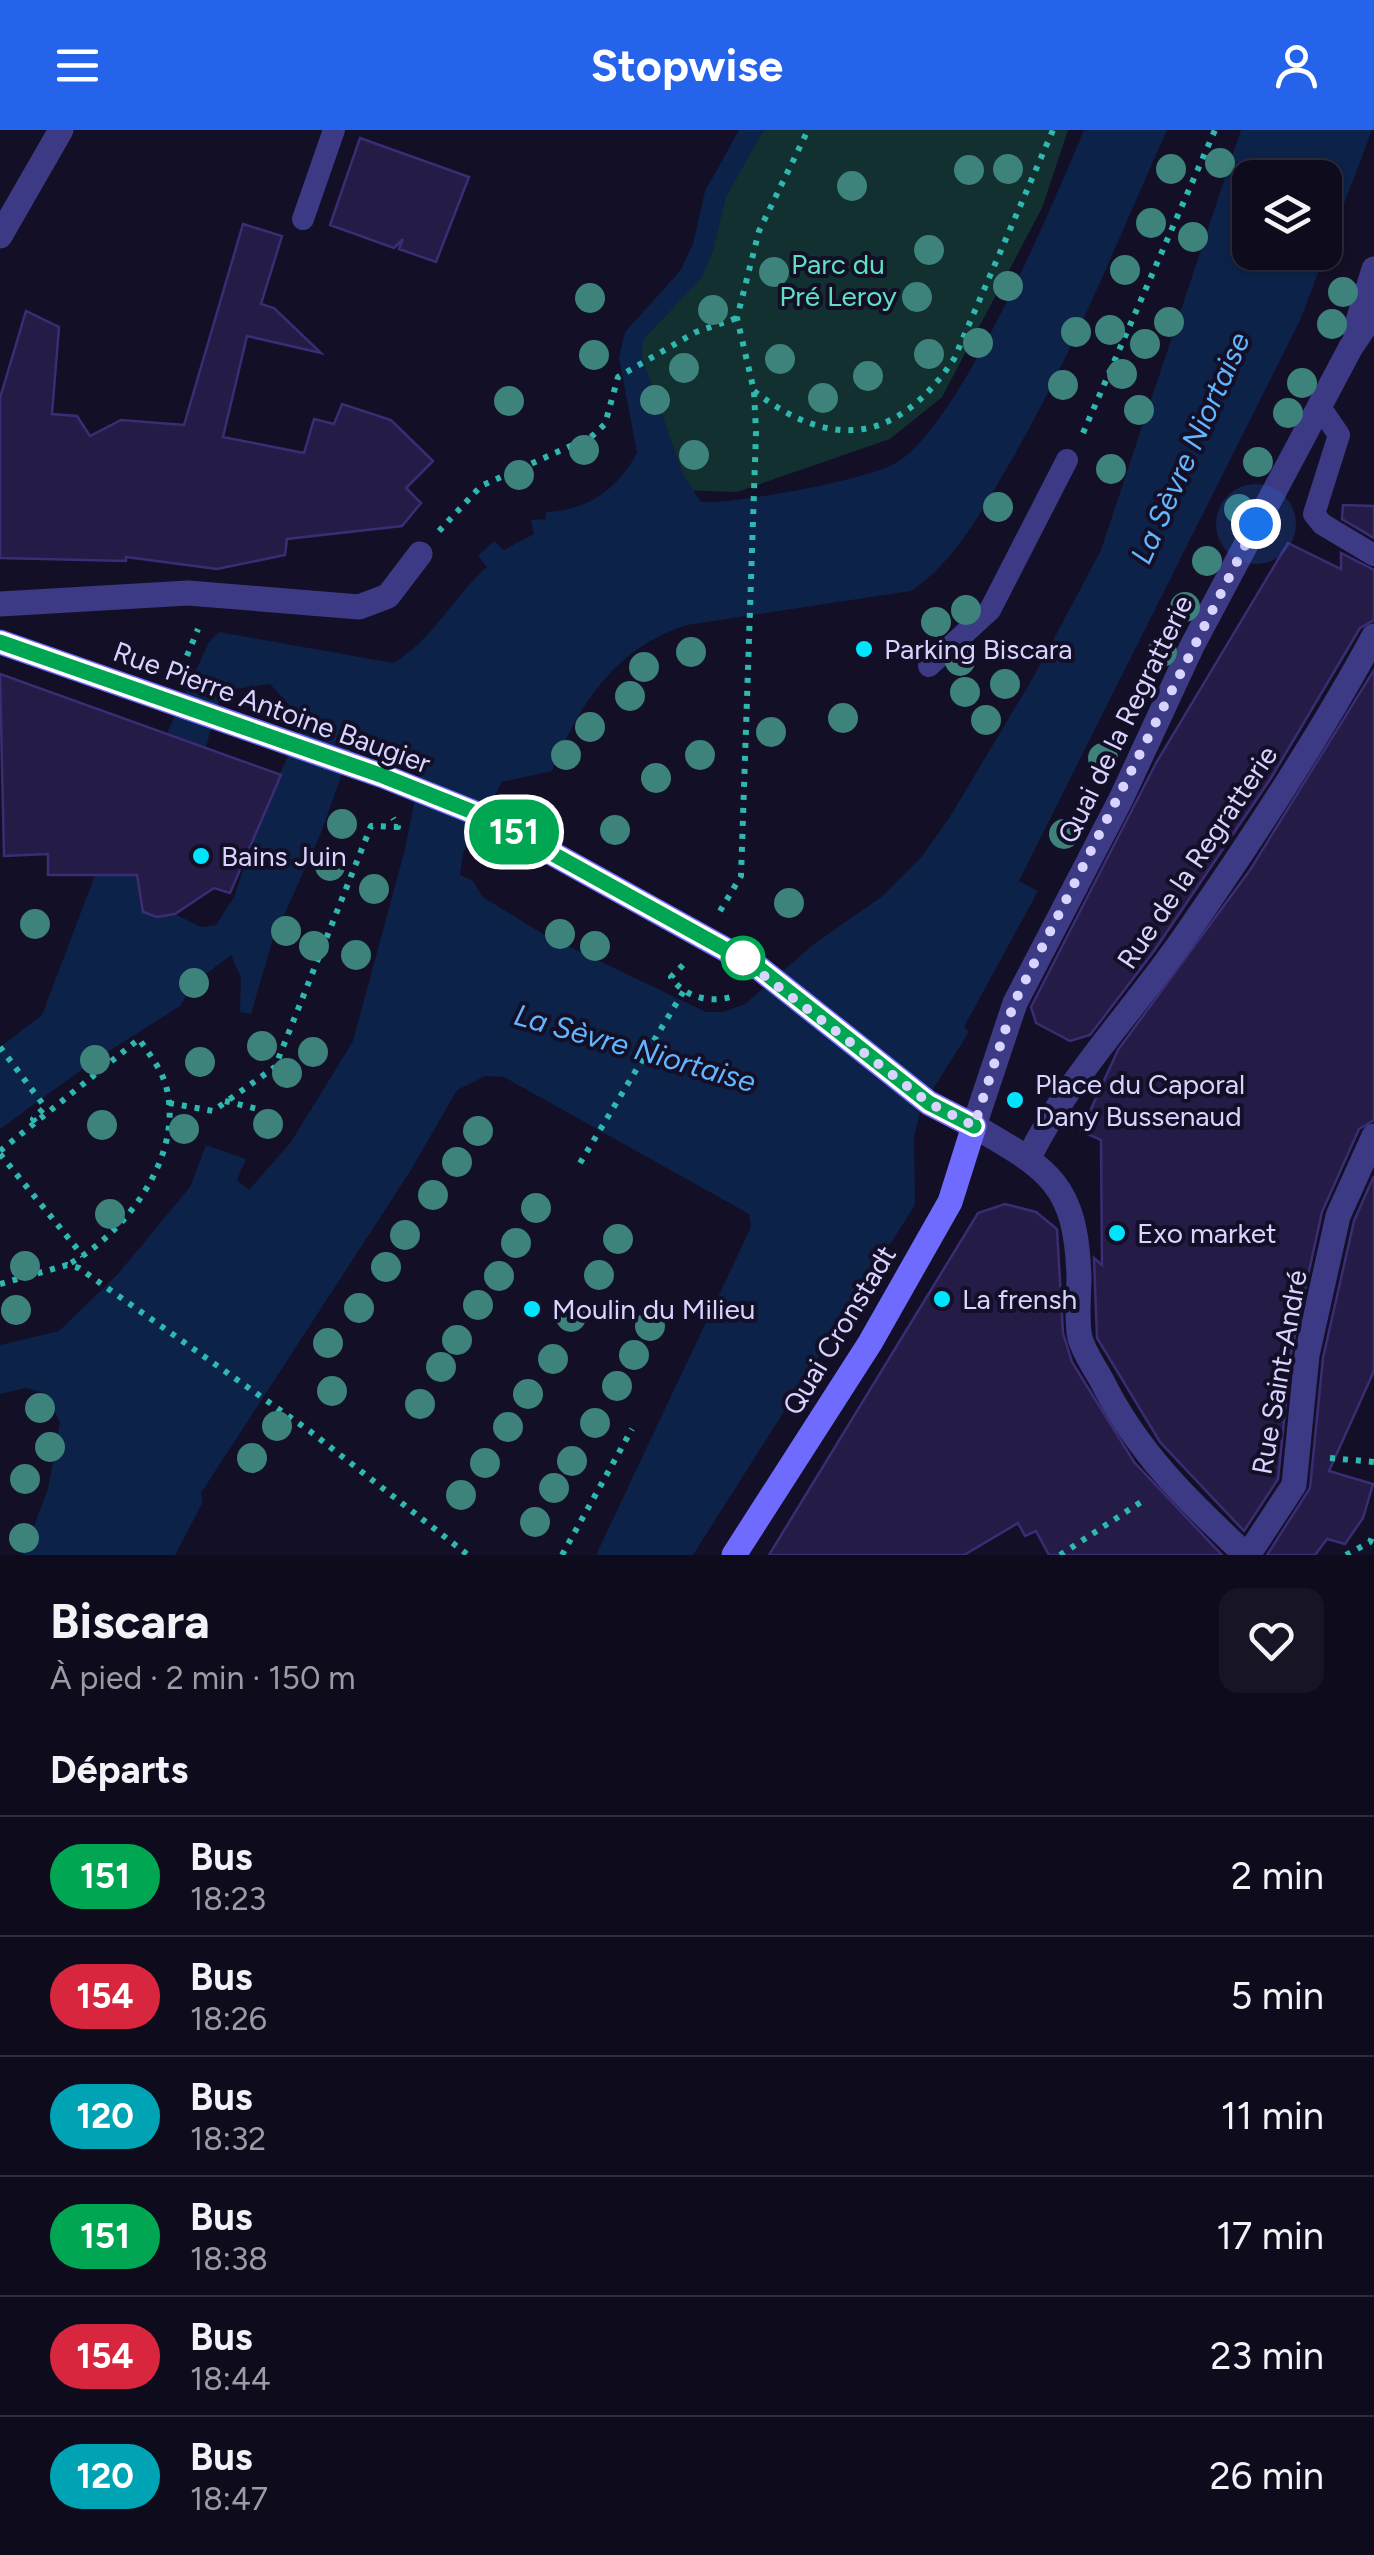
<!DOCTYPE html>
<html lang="fr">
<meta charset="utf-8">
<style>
body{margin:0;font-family:Figtree,sans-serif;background:#171425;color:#f1f3f6;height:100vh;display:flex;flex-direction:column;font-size:38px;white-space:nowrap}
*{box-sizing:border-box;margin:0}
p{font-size:32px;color:#9b9ba3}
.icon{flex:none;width:55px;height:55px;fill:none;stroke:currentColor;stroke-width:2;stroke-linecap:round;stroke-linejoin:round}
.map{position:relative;height:1425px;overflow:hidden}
.side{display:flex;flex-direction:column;background:#0e0b1c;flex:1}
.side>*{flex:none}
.badge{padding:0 20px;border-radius:32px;font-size:35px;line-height:65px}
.fabs{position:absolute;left:1232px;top:30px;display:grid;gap:20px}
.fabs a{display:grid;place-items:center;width:110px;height:110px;border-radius:20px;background:#0e0b1c;box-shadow:0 2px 8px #0004,0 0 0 2px #2e2b3b;font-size:50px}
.you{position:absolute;width:50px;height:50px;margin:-25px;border:8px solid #fff;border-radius:50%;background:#1a73e8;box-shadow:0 0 0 15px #1a73e833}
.map>.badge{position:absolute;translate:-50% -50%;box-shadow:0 0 0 5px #fff}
h2{padding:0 50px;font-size:38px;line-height:90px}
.round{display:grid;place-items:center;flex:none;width:105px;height:105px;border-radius:20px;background:#171425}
.summary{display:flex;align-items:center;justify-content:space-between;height:170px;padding:0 50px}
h1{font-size:48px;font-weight:700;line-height:75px}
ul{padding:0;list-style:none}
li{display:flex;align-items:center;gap:30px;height:120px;padding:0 50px;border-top:2px solid #2e2b3b}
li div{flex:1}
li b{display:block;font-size:38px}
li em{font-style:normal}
li .badge{min-width:110px;font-weight:700;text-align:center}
header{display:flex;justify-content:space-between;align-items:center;height:130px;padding:0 50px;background:#2563eb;color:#fff;font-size:45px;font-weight:700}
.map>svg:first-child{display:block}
</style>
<header><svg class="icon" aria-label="menu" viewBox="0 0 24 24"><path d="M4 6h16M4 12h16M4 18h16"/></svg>Stopwise<svg class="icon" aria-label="person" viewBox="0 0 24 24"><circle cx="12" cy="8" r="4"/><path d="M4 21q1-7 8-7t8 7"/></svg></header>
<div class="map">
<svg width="1374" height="1425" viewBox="0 0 1374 1425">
<rect width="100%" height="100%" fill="#130f26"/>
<path fill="#12302f" d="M755,0h313l-26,78 -100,189 -52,42 -153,53 -85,-3 -22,-135 49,-63z"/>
<path fill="#0c2248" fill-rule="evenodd" d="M739,0h25l-38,67 -13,54 -11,26 -59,63 -1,17 41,117 18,28c34,2 164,-22 193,-38 64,-33 160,-262 190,-334h83c-52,116 -98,233 -163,343 -25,43 -51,90 -93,118l-224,34c-70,21 -109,80 -135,146l-50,11 -39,71 -3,22 12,5 11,17 60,37 163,78h17l22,-8 69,-60 70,-49 36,-36 31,-44 83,-139 67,-126 140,-420h131l-71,188 -282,563 19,10 -74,136 5,5 -48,76 -7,29 1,68 -222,350h-97l155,-328 -2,-13 -245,-137 -19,-1 -28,14 -46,80 -210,323 2,9 -28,53h-152l25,-66 12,-67 -15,-29 -19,-5 -26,6v-49l59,-14 59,-57 72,-87 16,-42 40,14 -9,21 12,10 42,-48 62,-101 52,-192 18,-91 -68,-21 -34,96 -49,109 -21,72 -11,-2 1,-34 -10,-23 -37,28 -14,23 -85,54 -95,69v-82l42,-32 69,-182 55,-98 43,-93 10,-10 174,31c39,-22 60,-66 94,-96l-9,-11 16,-15 10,9 30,-16 -3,-14 15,-1v-7c42,-2 71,-22 91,-59l-18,-95 6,-26 55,-61 13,-27 12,-53zM1250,48h75v74h-75zM270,554l34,37 -41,90 -29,86 -18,28 -15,2 -26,-13 -18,3 65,-226z"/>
<path fill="#241b47" stroke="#3b2d73" stroke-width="2.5" d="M360,8l109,39 -33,85 -37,-13 4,-10 -9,9 -64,-23z
M243,94l39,12 -21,68 13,4 47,45 -74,-17 -24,101 81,16 10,-34 20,5 8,-20 49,16 42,41 -27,27 15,15 -19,23 -115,13 -2,16 -68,14 -91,-12v4l-126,-3v-160l26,-87 33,16 -7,87 25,2 13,20 31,-16 63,5z
M1343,375l31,1v32l-32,-19z
M1288,413l53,26v-16l33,17v50l-14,8 -89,150 -117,173 -64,84 -20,6 -34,-18 -5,-16 125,-244z
M1374,540v450l-15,9 -37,83 -31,141 -13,126 -34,52 -84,-89 -63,-104 -3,-80 8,7 -1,-125 -20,-9 37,-81 132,-180z
M0,544l281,101 -51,118 -16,-5 -39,26 -18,3 -14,-5 -6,-37h-89v-21l-44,2z
M1374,1046v195l-45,100 44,13 -10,34 -18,26 -18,-5 -12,16h-48l43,-67 13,-130 31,-137z
M1005,1074l31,8 21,17 6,104 9,29 62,100 88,93h-173l-13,-24 -11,5 -7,-13 -54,32h-195l209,-342z"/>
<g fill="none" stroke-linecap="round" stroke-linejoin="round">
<path stroke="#2fb8b0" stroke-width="6" stroke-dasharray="5 8" stroke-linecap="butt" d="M754,261c80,62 145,50 200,-32l99,-229
M1083,303l132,-303
M439,401l42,-45 110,-49 14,-13 13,-47 78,-45 41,-14
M182,538l16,-39
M720,781l21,-35 15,-444 -2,-41 -17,-73 22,-87 49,-101
M683,835l-12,12c14,22 43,27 66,18
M0,917l45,60 -12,12 5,6
M225,971l37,9
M169,973l44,8 62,-44 96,-241 27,1 -5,-9
M0,1021l139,-112c10,15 22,29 27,47 19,69 -40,147 -97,178
M0,1024l83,102
M580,1033l105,-174
M0,1154l67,-19 12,3 232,164 157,123
M1330,1328l44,4
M562,1425l70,-126
M1060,1425l84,-55
M1346,1425l24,-13 4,-10"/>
<path stroke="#3d3a85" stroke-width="22" d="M303,89l31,-89
M1322,280l17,25 -25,79 8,10 52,31
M929,536l61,-56 77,-150"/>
<path stroke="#3d3a85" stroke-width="25" d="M0,106l61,-106
M1355,201l19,-62
M0,474l188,-11 171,14 29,-11 32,-42
M1029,1027c41,-82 106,-148 158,-224 66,-95 132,-195 187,-297
M1246,1425c-58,-54 -110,-104 -145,-176 -7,-12 -17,-27 -21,-41 -4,-18 -1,-42 -1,-61 -3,-93 -29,-107 -105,-151l41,-123 106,-204 71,-153 159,-299 23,-34
M1248,1425l46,-70 13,-130 31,-139 36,-80"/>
<path stroke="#6f6bff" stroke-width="25" d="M0,512l383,134 105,42 271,150 170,135 45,23 -24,76 -80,141 -136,212"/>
</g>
<g fill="#3d827b">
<circle cx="1220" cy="33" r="15"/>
<circle cx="1008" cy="39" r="15"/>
<circle cx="1171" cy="39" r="15"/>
<circle cx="969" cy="40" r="15"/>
<circle cx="852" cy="56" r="15"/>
<circle cx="1151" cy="93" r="15"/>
<circle cx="1193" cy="107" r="15"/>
<circle cx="929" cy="120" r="15"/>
<circle cx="1125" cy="140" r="15"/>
<circle cx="774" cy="142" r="15"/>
<circle cx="1008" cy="156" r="15"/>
<circle cx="1343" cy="162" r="15"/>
<circle cx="917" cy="167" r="15"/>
<circle cx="590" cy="168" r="15"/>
<circle cx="713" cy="180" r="15"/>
<circle cx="1169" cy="192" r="15"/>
<circle cx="1332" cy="194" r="15"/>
<circle cx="1110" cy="200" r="15"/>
<circle cx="1076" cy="202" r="15"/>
<circle cx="978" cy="213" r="15"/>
<circle cx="1145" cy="214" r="15"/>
<circle cx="929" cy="224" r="15"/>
<circle cx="594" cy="225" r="15"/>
<circle cx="780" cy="229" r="15"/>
<circle cx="684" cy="238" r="15"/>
<circle cx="1122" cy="244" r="15"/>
<circle cx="868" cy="246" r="15"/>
<circle cx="1302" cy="253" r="15"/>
<circle cx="1063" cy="255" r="15"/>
<circle cx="823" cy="268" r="15"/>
<circle cx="655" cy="270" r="15"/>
<circle cx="509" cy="271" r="15"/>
<circle cx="1139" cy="280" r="15"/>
<circle cx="1288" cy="283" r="15"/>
<circle cx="584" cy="320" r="15"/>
<circle cx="694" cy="325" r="15"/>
<circle cx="1258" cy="332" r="15"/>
<circle cx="1111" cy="339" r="15"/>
<circle cx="519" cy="345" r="15"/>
<circle cx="998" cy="377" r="15"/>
<circle cx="1239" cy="379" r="15"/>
<circle cx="1207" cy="431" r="15"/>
<circle cx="1185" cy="477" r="15"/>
<circle cx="966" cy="480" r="15"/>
<circle cx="936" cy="492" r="15"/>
<circle cx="691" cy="522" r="15"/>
<circle cx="1162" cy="522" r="15"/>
<circle cx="960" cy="531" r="15"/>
<circle cx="644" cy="537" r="15"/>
<circle cx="1005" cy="554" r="15"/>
<circle cx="965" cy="562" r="15"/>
<circle cx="630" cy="566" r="15"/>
<circle cx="843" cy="588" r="15"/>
<circle cx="986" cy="590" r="15"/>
<circle cx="590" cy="597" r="15"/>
<circle cx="771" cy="602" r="15"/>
<circle cx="566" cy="625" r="15"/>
<circle cx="700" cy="625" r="15"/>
<circle cx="1103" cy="628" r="15"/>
<circle cx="656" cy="648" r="15"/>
<circle cx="342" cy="694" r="15"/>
<circle cx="615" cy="700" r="15"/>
<circle cx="1064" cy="704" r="15"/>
<circle cx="330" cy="736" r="15"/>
<circle cx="374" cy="759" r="15"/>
<circle cx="789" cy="773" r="15"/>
<circle cx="35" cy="794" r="15"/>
<circle cx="286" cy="801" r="15"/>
<circle cx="560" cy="804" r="15"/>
<circle cx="314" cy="816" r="15"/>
<circle cx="595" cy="816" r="15"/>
<circle cx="356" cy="825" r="15"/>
<circle cx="194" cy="853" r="15"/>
<circle cx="262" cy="916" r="15"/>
<circle cx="313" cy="922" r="15"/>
<circle cx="95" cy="930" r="15"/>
<circle cx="200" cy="932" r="15"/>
<circle cx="287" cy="943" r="15"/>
<circle cx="268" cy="994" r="15"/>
<circle cx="102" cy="995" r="15"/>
<circle cx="184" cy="999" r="15"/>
<circle cx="478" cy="1001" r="15"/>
<circle cx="457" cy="1032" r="15"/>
<circle cx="433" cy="1065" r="15"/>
<circle cx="536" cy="1078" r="15"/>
<circle cx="110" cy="1084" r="15"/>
<circle cx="405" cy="1105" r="15"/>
<circle cx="618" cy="1109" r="15"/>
<circle cx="516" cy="1113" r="15"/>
<circle cx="25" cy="1136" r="15"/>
<circle cx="386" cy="1137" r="15"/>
<circle cx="599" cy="1145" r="15"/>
<circle cx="499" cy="1146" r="15"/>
<circle cx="478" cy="1175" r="15"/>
<circle cx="359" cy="1178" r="15"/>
<circle cx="16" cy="1180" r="15"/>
<circle cx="571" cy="1187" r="15"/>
<circle cx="650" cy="1196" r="15"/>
<circle cx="457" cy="1210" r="15"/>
<circle cx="328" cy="1213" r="15"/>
<circle cx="634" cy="1225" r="15"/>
<circle cx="553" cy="1229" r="15"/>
<circle cx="441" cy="1237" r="15"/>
<circle cx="617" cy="1256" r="15"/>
<circle cx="332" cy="1261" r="15"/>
<circle cx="528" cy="1264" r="15"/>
<circle cx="420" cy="1274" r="15"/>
<circle cx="40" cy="1278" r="15"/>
<circle cx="595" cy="1293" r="15"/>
<circle cx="277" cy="1296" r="15"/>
<circle cx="508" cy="1297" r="15"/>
<circle cx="50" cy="1317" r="15"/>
<circle cx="252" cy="1328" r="15"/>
<circle cx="572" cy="1331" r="15"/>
<circle cx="485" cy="1333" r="15"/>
<circle cx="25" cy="1349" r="15"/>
<circle cx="554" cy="1358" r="15"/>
<circle cx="461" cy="1365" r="15"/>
<circle cx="535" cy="1392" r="15"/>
<circle cx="24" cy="1408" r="15"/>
</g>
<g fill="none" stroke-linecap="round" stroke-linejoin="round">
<g stroke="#fff" stroke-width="22">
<path id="line" d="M0,512l383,134 105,42 271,150 170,135 45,23"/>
</g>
<use href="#line" stroke="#00a651" stroke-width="15"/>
<path stroke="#d9d4ff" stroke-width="10" stroke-dasharray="0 18" d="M743,828l-11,-7 197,152 45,23 40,-123 242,-479"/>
</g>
<g fill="#00e5ff" stroke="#130f26" stroke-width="4">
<circle cx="864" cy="519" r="10"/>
<circle cx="201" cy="726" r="10"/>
<circle cx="1015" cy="970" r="10"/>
<circle cx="1117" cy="1103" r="10"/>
<circle cx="942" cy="1169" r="10"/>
<circle cx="532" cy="1179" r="10"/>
</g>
<circle fill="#fff" stroke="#00a651" stroke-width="5" cx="743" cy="828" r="20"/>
<g text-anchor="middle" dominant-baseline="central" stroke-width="8" stroke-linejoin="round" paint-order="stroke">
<g font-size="28" fill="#5fe0c0" stroke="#130f26">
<text x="838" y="134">Parc du<tspan x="838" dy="32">Pré Leroy</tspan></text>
</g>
<g font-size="28" fill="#d9d4ff" stroke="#130f26" text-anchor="start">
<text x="884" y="519">Parking Biscara</text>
<text x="221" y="726">Bains Juin</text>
<text x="1035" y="954">Place du Caporal<tspan x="1035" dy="32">Dany Bussenaud</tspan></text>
<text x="1137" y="1103">Exo market</text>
<text x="962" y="1169">La frensh</text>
<text x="552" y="1179">Moulin du Milieu</text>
</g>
<g font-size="28" fill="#d9d4ff" stroke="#130f26">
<text transform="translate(272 577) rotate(20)">Rue Pierre Antoine Baugier</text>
<text transform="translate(1125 589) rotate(-64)">Quai de la Regratterie</text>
<text transform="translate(1197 727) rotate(-56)">Rue de la Regratterie</text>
<text transform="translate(839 1200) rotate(-59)">Quai Cronstadt</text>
<text transform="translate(1279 1242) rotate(-80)">Rue Saint-André</text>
</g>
<g font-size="30" font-style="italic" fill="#62b6ff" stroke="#130f26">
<text transform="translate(1190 318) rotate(-66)">La Sèvre Niortaise</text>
<text transform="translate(635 918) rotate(16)">La Sèvre Niortaise</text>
</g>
</g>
</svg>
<div class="fabs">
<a><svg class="icon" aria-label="layers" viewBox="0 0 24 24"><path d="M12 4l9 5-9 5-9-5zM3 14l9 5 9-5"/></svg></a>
</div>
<div class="you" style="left:1256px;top:394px"></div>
<b class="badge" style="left:514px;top:702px;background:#00a651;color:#fff">151</b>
</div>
<section class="side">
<div class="summary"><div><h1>Biscara</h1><p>À pied · 2 min · 150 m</p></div><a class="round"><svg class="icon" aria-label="heart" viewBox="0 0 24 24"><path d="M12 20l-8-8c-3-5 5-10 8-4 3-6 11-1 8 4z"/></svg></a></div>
<h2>Départs</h2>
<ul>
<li><span class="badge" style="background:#00a651;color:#fff">151</span><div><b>Bus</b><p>18:23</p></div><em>2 min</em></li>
<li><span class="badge" style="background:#d7263d;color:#fff">154</span><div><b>Bus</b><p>18:26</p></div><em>5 min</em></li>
<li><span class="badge" style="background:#00a3b4;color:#fff">120</span><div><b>Bus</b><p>18:32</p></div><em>11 min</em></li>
<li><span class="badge" style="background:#00a651;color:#fff">151</span><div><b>Bus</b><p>18:38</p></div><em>17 min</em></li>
<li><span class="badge" style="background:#d7263d;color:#fff">154</span><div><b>Bus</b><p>18:44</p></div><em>23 min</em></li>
<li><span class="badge" style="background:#00a3b4;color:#fff">120</span><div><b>Bus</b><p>18:47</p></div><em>26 min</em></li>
</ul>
</section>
